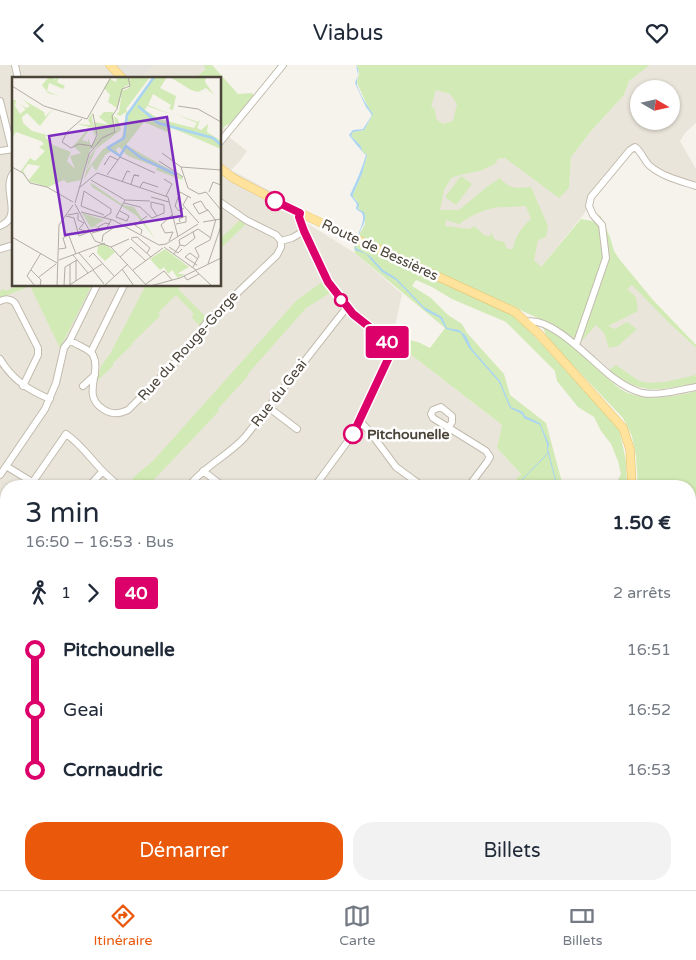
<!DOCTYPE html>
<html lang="fr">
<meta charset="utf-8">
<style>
body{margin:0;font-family:"Varela Round",sans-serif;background:#f2f2f3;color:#1f2937;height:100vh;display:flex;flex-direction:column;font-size:19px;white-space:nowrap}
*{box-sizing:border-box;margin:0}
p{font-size:16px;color:#747a83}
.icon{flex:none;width:28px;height:28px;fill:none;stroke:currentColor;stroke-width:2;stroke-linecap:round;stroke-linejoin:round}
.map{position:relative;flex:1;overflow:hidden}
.panel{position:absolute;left:0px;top:415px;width:696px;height:410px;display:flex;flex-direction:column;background:#fff;border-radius:20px 20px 0 0;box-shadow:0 1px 4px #0004}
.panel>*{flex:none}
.badge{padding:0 10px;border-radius:4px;font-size:18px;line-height:32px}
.needle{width:32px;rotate:99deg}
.tools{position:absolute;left:630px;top:15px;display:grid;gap:10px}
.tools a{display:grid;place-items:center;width:50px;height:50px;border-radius:50%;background:#fff;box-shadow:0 1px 4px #0004;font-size:25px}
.map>.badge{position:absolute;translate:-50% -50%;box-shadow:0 0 0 2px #fff}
.legs{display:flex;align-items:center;gap:8px;height:55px;padding:0 25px;font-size:16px}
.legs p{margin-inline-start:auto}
.overview{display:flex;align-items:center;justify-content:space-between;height:85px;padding:0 25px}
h1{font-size:28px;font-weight:600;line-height:38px}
.cta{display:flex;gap:10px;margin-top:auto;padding:10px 25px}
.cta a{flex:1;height:58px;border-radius:20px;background:#ea580c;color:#fff;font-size:20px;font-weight:600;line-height:58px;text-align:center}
.cta a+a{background:#f2f2f3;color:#1f2937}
ul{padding:0 25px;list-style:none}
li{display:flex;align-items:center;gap:18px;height:60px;font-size:19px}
li i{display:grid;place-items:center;width:8px;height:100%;margin:0 6px;background:currentColor}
li i::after{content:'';width:12px;height:12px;margin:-6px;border:4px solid;border-radius:50%;background:#fff}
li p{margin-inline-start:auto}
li:first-child i{background:linear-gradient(#0000 50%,currentColor 0)}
li:last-child i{background:linear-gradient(currentColor 50%,#0000 0)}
header{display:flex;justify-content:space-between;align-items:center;height:65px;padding:0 25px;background:#fff;font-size:22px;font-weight:600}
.tab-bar{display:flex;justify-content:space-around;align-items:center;height:70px;border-top:1px solid #e0e1e3;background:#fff;font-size:14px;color:#747a83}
.tab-bar a{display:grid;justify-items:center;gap:2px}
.tab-bar .current{color:#ea580c}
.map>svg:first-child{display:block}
</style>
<header><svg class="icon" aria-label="back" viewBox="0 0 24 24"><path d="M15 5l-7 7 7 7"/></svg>Viabus<svg class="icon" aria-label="heart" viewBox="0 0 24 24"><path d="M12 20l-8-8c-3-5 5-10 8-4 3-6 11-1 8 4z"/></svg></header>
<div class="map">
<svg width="696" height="825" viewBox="0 0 696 825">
<rect width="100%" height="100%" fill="#f6f3ec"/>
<path fill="#eae5da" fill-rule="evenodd" d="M0,0h113l14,14h-113v206h206v-163l10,12 -1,3 18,14 -8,11 -8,8 64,34 -3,10 63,39 47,41 -10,46 110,85 -5,23 24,26 -12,12h-503v398h265l-4,6h-267z
M155,0h52l2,2 -15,12h-55z
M650,0h46v58l-11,10 -5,8 16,28v20l-45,-19 -14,-17 -4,-2 -4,2 -38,48 -7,13 -43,53 -127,-53 20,-43 71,-13 64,30 2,-31 20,-26 33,-36 5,-14zM639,24h32v32h-32z
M438,19l30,10 -15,47 -22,-7 -2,-23z
M608,194l62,65 26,24v35l-25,5 -21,1 -13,-2 -15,-7 -42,-37z
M302,819h185l5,6h-34l-4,-3 -3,3h-153z"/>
<path fill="#e6e2dd" d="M113,0h42l-16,14h-12z"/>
<path fill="#d2eab5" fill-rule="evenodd" d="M203,0h9l26,29 14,-1 2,3 -23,27 -11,6v-50h-26l12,-10z
M357,0h293l-21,16 -5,14 -33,36 -20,26 -2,31 -10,10 -54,-40 -7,1 -3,5 -15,7 -17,3 -12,4 -7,12 -4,20h19l29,-24 12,-8c10,12 17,10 31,9l17,39 -2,11 -8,3 -4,20 7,7 40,-48 16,3c17,36 -6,77 -19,112l-4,4 -27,-16 -189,-85 7,-13v-9l-6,-5 -2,-9 -4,-4v-3l9,-20 5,-19 -4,-3 -3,-7 -9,-9 2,-4 11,-2 8,-14 -15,-33 2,-10zM436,25l14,4 7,10 -4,17 -10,3 -7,-5 -1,-10 -4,-2zM526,141l5,13c-10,9 -15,16 -18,30h-6l-3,-7 -9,-2 -3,-7 -2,3c-7,1 -10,-6 -16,-10l-4,3 -25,-3 1,-6 13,4c14,-10 29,-17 46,-17 7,0 14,0 21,-1z
M461,111l11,8 -16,21 -11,-8z
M600,150l10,22 4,14 6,9 33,40 43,45v3l-26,-24 -38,-39 -5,4 9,8 2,14 -30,15 7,3 12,-7 10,7 -19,17 -9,2 -5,-15 -8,-8 -16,18 28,-84 -10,-42z
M240,155l6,4 -26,25v-10z
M353,176l157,71 9,7 100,110 7,32 1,25h-12l6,-12 -3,-13 -7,-17 -10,-13 -7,-14 -16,-10 -21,-26 -2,-10 -49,-49 -54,-23 -20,-12 -16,-7 -4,6 19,12 17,17 14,9 5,9 37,41 6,21 36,28 17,63h-54l12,-12 -24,-26 5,-23 -101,-78v-9l17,4 12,6 15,-20 -90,-75z
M322,217l8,11 -24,15 -59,67 1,1 -30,33 1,2 -71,75h-22l11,-12 16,-13 144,-161z
M18,220h74l-32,63 -30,-62 -30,12v-7l4,-2 2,2z
M146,220h36l-3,3v2l28,28 -7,8 -9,-9 3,-3 -18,-19 -18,18 2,3 -28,27v2l-19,18v3l-16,15 4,-15 9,-12z
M543,262c22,10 38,25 55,41 9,9 18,20 30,25 22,8 45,4 68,-2v134h-6v-39h-52l-2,-30 -4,-20 -9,-18 -76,-80z
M616,300l23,16 11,2 15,-1 31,-7v8c-36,8 -57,12 -87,-13z
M690,468l6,1v29l-6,1z
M690,537l6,2v224l-6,11z
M271,819h31l-4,6h-31z
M591,819h86l-2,6h-85z"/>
<path fill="#a9d4f2" d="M356,0c5,7 0,12 1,20 2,7 11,23 16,29l-9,16 -11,2 -2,4 9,9 3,7 4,3 -5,19 -9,20v3l6,7 -1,5 6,3c3,9 -1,12 -4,20 -2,4 -3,11 -4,16l14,8 13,14 13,8 28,29 18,10 5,11 12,2 7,6 6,13 28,32 11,26 12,5 2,4 15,7 9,21 -2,10v-10l-7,-19 -16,-7 -2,-4 -12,-6 -11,-26 -30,-34 -8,-15 -15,-4 -6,-11 -14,-7 -30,-31 -14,-8 -16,-18 -11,-4c-1,-14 12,-27 7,-37l-6,-4 1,-5 -7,-9c6,-13 12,-26 16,-40 -3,-2 -15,-17 -17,-20l4,-5 10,-1 9,-14 -6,-8 -11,-24 3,-8z"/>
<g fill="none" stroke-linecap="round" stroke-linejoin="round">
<path stroke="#a9d4f2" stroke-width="1" d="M548,386l9,35
M516,421l32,-33
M690,538l6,1
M690,734l6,-10
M293,825l5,-6
M645,825l3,-6"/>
<g stroke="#c2bbae" stroke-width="8">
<path id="minor" d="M15,0l3,14
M0,36l12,48
M220,77l63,-77
M0,86l14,-2
M220,137l26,18 30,15 5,6 11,-3 12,-7
M300,148c-2,9 23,61 29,71 6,10 14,19 22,27 12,13 37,22 39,41l-34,78 -41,56
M0,161c25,-10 0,-37 14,-54
M0,184l14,-4
M0,236c6,-2 10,-3 15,2l23,45v7l-15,31
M526,257c25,-8 70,44 89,57 8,6 17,11 27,14 17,3 37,-3 54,-6
M70,275c7,6 19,8 23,15 9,18 -12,40 10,54 9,6 16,5 25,1l43,-43 30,-34 2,-6 4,-5 70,-67 4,-8v-6
M576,280l30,-87 -4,-33 -9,-10 -4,-9 2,-9 39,-47 5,-3c7,5 9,14 15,19 13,11 31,15 46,20
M91,287l33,-67
M0,294c12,20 28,31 50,40
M83,321l12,-11
M268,342l29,22
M360,356l10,11 26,35 26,19
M449,362l3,-5v-6l-11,-9 -8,3 -2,4 2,4 53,33 4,6 -3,5 -18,24
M6,401l26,16
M203,406l17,13
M0,410l45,-66 11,-26 8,-35 6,-8 27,-55
M30,421l36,-52c21,14 32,38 54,52
M89,421l13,-14
M189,421c15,-20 39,-30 56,-49l102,-130
M0,505l4,14 2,29
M0,740h6
M0,767h6
M40,819l2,6
M149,819l7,6
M346,819l8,6
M328,825l4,-6
M392,825l7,-6"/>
</g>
<g stroke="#e6c16a" stroke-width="9">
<path id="major" d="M110,0l13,14
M220,103l13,10 67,35 215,99 24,22 84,94 7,21 2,37
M690,463l6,1"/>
</g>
<use href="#minor" stroke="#fff" stroke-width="6"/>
<use href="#major" stroke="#ffe39c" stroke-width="8"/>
</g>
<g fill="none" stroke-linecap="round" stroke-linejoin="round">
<g stroke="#fff" stroke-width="11">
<path id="line-1" d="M275,136l25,12 -1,4 5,14 24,51 25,32 34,27 3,6 -1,10 -36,77"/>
</g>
<use href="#line-1" stroke="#dc006b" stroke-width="8"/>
</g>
<g fill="#fff" stroke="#dc006b" stroke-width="2.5">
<circle cx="275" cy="136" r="9"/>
<circle cx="341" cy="235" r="6"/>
<circle cx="353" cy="369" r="9"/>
</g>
<g text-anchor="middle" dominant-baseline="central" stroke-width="5" stroke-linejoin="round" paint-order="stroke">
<g font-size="14" fill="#4b4439" stroke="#fff">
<text transform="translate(380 185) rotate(25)">Route de Bessières</text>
<text transform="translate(188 281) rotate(-48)">Rue du Rouge-Gorge</text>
<text transform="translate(279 328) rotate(-52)">Rue du Geai</text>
</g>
<g font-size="14" font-weight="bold" fill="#4b4439" stroke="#fff" text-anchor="start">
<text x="367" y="369">Pitchounelle</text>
</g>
</g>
<g transform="translate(12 12)">
<rect width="209" height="209" fill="#f6f3ec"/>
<path d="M43,0l-1,3 5,-3 -2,5 8,4 -2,3 -14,-6 -2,8 12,5 -11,-3 -6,-8 6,-7zM105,0h10l3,7 -6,3 -7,21 -9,-6 2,-7 -6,-7 6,-9 6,3zM117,0h21l-24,32 2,4 26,-36h13l-7,11 16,8 -3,14 -4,-1 2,-4 -18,-11 -5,11 25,10 -26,-9 -2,4 14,9 35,9 3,-5 -22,-9 23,8 2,-2 -3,8 4,2 7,-6 -1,8 14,9v8l-49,-21 -5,4 -23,-10 -18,23 57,32 -1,3 -26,-10 1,-3 -29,-11 -9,-9 -3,2 4,8 -9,-6 -6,4 -9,16 -4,-6 -8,15 5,-23 14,-19 13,-8 -2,-14 4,3 3,11 -25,19 -10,22 17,-22 17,-9 3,-6 3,-22 -6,4 -4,-2 3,-2 3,-21 7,-3zM158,0h36l-1,5 9,13 -8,-7 -8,4 -7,-2zM10,22l22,13 1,5 8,-8 -13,17 -13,-13 -5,4 1,6 9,8 15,4 -2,2 8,8 18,7 -4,9 8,8 -5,-13 11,-3 -8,-7 17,-19 -14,-3 15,1 -3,-5 5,-8 -1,8 4,12 -1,5 -3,-11 -10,14 6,2v-4l3,8 7,-10 -4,-14 15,3 -10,-8 5,-5h9l2,20 -25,18 -9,30 -14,3 -3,-3 -16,7 -20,-6 12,-15 -12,-2 -5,7 4,6 -6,-6 9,-13 5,3 10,-10 -6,-4 5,-3 -3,-3 -25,-9 -4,6v-38h4l-1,6 5,8 6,-5 -7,-5 8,4 3,-2zM78,105l33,23 11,2 22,33 -19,-24 -45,-29zM70,136l22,7 -8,5 3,7 -4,-6 -4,2zM93,167l10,8 -10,9 -8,-8 1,-7zM153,172l24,18 -12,7h8l-7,4 -6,-8 -4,4 -4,-7 -4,3 -10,-11z" fill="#d2eab5"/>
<path fill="none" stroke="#a9d4f2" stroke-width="2.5" d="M126,29l20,17 55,15 8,7M95,71l17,-10 3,-23 27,-38M96,71l12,8 6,-10 15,12 36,17"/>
<path fill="none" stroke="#b2ada4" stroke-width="1" d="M0,9l32,20 43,13 24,-42M166,29l20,3 23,13M70,42l-15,13 -5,10 9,6 8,-4 13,2M79,71l6,-13 -4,-21M150,76l19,14 7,21 11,6 7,-2 15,18M147,84l24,16M94,86l-2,2 6,-9 8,4M0,90l11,6 7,10 17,4 26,15M169,90l40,3M95,98l13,-18 35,16M152,102l8,5 -6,12M79,103l34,20M110,105l5,-11 3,1M118,108l1,-1 3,-9h1l4,1 -5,-1M128,110l3,-5 15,5M67,111l18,-15 71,24 10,40M72,114l27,18v4l-8,5M72,114l-3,15 23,9M197,115l4,-10 8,3M176,119l-5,9 16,18M139,120l18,5M113,123l25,1M63,126l14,-49 13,-16 13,-6 -3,-16 5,-7 5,-20 8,-3 -2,-9M112,126l16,4 12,11 12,-5v-8M63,127l20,37 16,6 36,39M172,131l-5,3 -4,-5 5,-14 11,6M196,133l-9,4 -6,-10 8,-3 5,8 2,1 6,8 1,2M108,134l9,5 -2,5 -11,-4 9,-17M69,135l32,8 46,25 7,-1 32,-20M56,138l10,-2v7l6,3 -5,6 9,3M54,139l8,2 5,18 10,-4M145,139l-6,-9v-5l13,3M191,145l18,-3M164,147l10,-2v-6l-7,3 1,3M88,154l-2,-4 7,-4 5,1M80,156l14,-4 5,-9M129,157l1,-4 -7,-5 12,-9M57,159l7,18M0,160l45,26M119,161l6,-1 13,11 -3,5M119,162l20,18M157,164l4,-9 -8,1 -4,-8 12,-11M90,165l1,-7 10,-7M168,168l5,1 10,-8 -2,-6M99,170l18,-8M152,170l32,23M157,170l9,6 4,-4M47,172l7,-1 -3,-10 9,-5M67,176l14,16M162,177l6,-9 -1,-5 19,-11 13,9M61,178l15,18M77,180l4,-4 21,23M108,180l11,-10 15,14M47,183l46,-17M58,187v21M196,187l13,-38M185,188l-12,-8 5,-4 8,6M181,190l6,-11 -4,-8 15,-8 6,-21M110,192l12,17M19,193l10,10 -1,6M81,193l11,14M121,193l30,-22M184,194l16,15M172,199l3,4 12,-6M27,200l17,-13M64,204v-21M134,207l18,-13 8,9M23,209l-8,-10 14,-23M45,209l2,-61 14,-20M52,209l1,-19 12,-7M56,209l34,-22M92,209l24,-22M138,209l30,-8 41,-20"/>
<path fill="#7b2cbf" fill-opacity="0.15" stroke="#7b2cbf" stroke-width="2.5" d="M155,40l15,99 -117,19 -16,-99z"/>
<rect width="209" height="209" fill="none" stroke="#4b4439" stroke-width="2.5"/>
</g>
</svg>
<div class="tools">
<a><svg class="needle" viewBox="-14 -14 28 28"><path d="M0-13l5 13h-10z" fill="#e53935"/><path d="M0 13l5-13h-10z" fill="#747a83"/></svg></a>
</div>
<b class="badge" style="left:387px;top:277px;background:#dc006b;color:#fff">40</b>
<section class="panel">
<div class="overview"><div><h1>3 min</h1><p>16:50 – 16:53 · Bus</p></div><b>1.50 €</b></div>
<div class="legs"><svg class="icon" aria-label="walk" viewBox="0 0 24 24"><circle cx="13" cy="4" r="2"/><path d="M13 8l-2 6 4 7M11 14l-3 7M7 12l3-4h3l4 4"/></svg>1<svg class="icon" aria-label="forward" viewBox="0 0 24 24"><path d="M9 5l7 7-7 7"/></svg><b class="badge" style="background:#dc006b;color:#fff">40</b><p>2 arrêts</p></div>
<ul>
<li><i style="color:#dc006b"></i><b>Pitchounelle</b><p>16:51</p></li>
<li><i style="color:#dc006b"></i><span>Geai</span><p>16:52</p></li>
<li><i style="color:#dc006b"></i><b>Cornaudric</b><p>16:53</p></li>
</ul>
<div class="cta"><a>Démarrer</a><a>Billets</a></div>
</section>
</div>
<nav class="tab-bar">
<a class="current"><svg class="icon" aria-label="directions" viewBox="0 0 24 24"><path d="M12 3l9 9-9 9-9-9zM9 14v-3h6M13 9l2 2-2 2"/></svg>Itinéraire</a>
<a><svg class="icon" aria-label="map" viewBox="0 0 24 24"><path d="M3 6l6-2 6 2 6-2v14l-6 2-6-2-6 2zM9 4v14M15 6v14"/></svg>Carte</a>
<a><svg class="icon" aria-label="tickets" viewBox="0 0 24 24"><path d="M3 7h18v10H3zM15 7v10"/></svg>Billets</a>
</nav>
